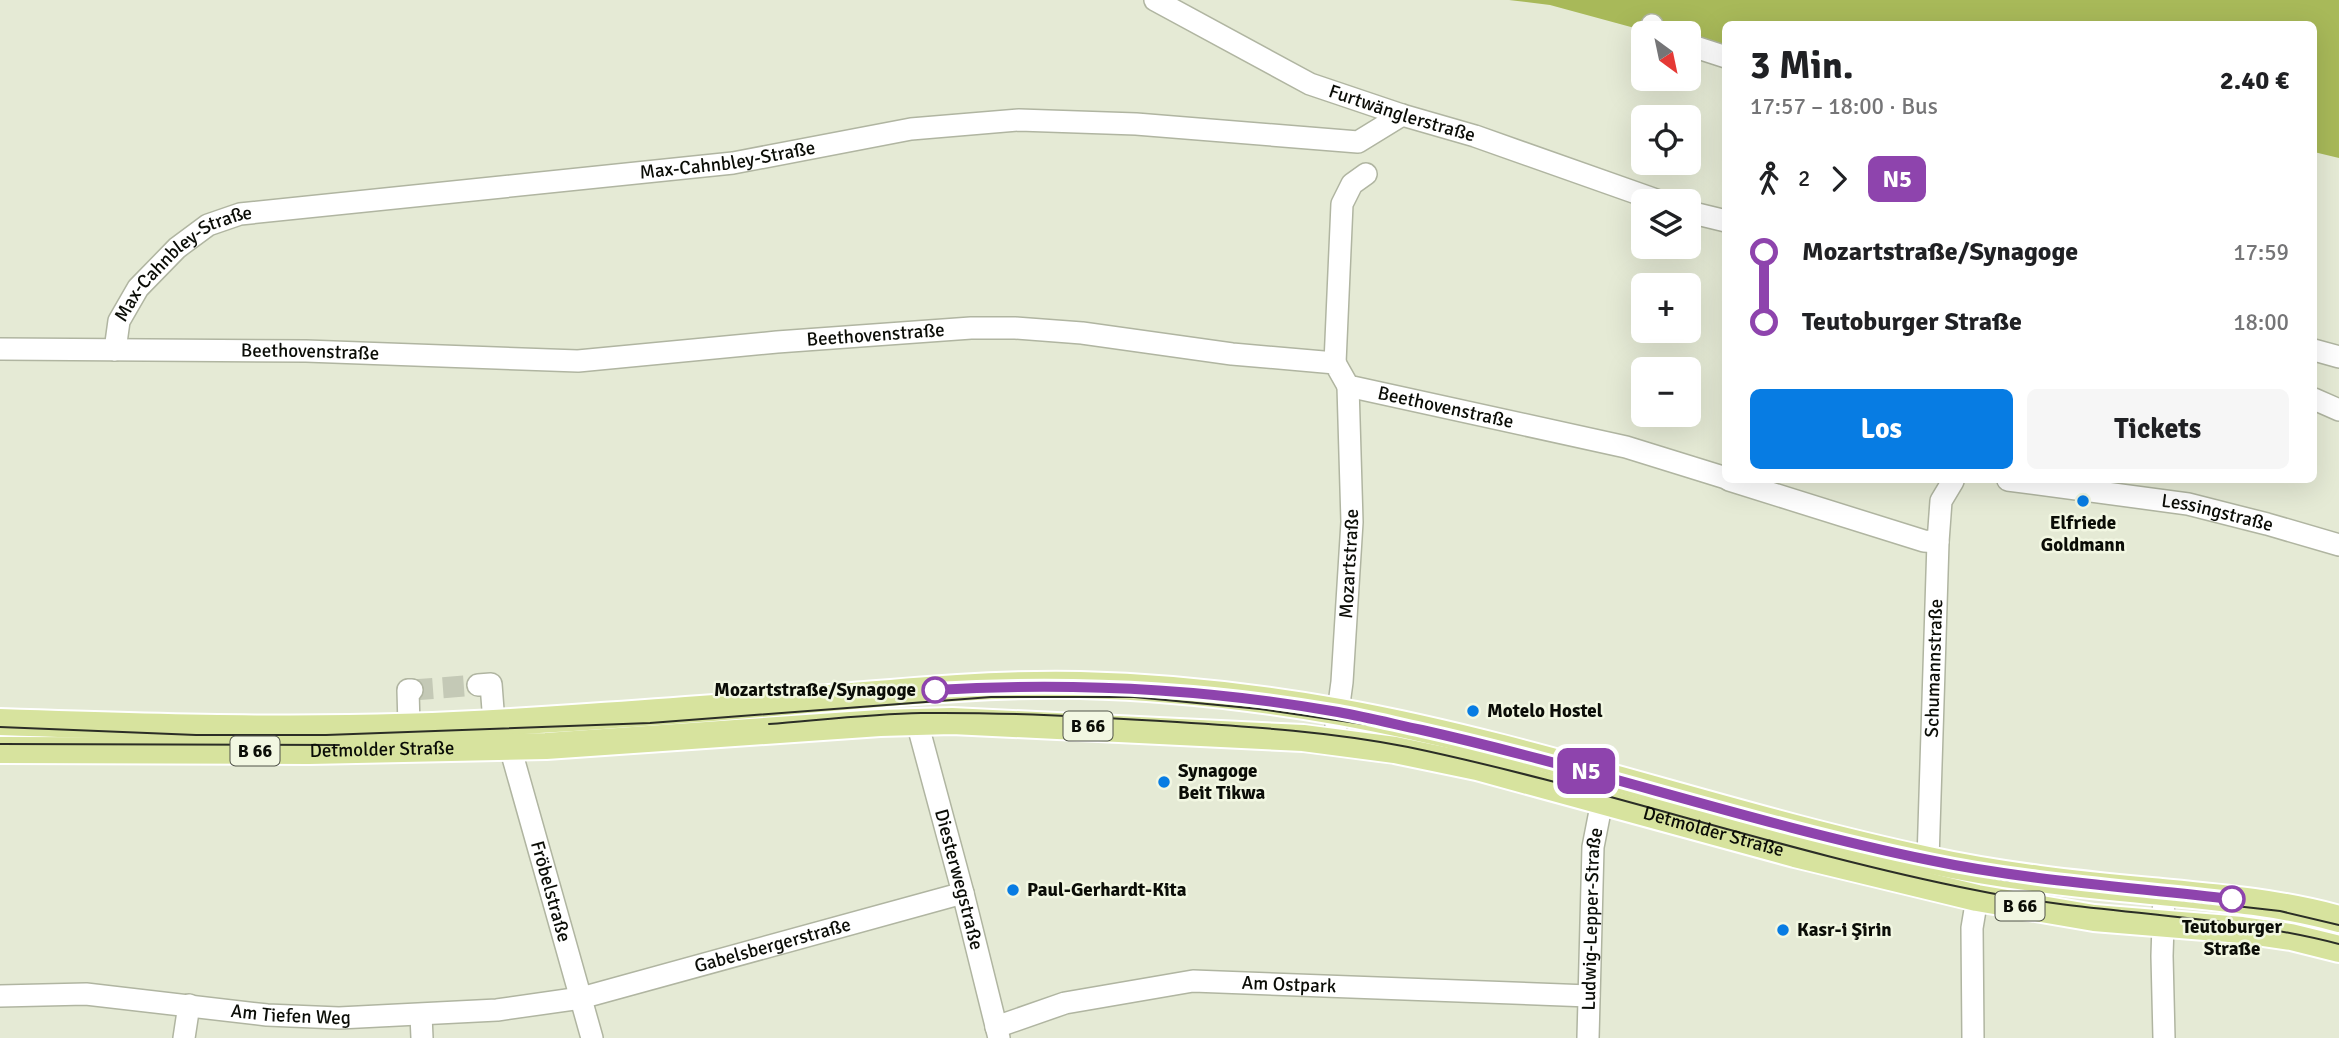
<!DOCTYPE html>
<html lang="de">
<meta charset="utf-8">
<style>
body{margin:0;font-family:Signika,sans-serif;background:#f6f6f6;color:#202124;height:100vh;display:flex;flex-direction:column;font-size:26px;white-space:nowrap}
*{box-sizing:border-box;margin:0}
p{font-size:23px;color:#757577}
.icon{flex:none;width:38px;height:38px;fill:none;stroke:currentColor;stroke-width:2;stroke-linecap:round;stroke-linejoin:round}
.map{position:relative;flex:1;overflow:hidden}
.panel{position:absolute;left:1722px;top:21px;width:595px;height:462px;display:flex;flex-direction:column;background:#fff;border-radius:10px;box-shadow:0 7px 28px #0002}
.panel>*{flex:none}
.badge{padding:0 14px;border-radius:10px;font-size:24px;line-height:46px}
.needle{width:46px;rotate:147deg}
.controls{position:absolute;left:1631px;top:21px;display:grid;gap:14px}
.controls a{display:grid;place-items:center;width:70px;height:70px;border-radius:10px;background:#fff;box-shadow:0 7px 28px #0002;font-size:35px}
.map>.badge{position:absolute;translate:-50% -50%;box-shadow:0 0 0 4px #fff}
.legs{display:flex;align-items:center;gap:10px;height:77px;padding:0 28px;font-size:23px}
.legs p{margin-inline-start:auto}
.overview{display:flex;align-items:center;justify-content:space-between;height:119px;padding:0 28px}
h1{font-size:38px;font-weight:800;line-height:52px}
.cta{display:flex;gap:14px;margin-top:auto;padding:14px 28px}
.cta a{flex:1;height:80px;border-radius:10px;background:#077ce3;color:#fff;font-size:28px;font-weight:800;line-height:80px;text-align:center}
.cta a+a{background:#f6f6f6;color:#202124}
ul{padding:0 28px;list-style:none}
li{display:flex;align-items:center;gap:24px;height:70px;font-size:26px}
li i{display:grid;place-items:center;width:10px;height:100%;margin:0 9px;background:currentColor}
li i::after{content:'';width:18px;height:18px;margin:-9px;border:5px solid;border-radius:50%;background:#fff}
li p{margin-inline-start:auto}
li:first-child i{background:linear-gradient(#0000 50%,currentColor 0)}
li:last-child i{background:linear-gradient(currentColor 50%,#0000 0)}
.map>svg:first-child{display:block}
</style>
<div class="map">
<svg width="2339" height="1038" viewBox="0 0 2339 1038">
<rect width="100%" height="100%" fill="#e5ead5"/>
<path fill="#a8b959" d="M1509,0h830v158l-25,-6v-128h-588l-1,25 -36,-13v-3h-36l-103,-28z"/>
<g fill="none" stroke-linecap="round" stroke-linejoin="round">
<path stroke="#c4c9b6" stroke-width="21" stroke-dasharray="21 10" stroke-linecap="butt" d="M412,690l66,-5"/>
<g stroke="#b0b5a1" stroke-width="24">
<g id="minor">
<path id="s1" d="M1155,0l155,84 92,31 73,21 184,65"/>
<path d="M1652,25l1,8"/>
<path d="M1689,45l37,12"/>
<path d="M1689,212l37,9"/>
<path id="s2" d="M0,349l306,2 272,10 199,-19 194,-14h44l67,5 150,21 103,9 13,23 278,61 100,31"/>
<path id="s3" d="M115,350l4,-29 19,-33 39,-40 31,-23 32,-11 493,-51 178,-34 108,-9 117,4 222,18 44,-27"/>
<path d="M2314,350l25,7"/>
<path d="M1335,363l7,-159 10,-20 14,-10"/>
<path d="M2314,399l25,11"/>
<path d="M1729,480l195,61 14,1"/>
<path id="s4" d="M2008,480l180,24 79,20 72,21"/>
<path d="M478,685l13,-1 3,39"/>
<path id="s5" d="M917,722l46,171 36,145"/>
<path d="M409,726l-1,-36h4"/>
<path id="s6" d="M1334,741l8,-59 10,-160 -4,-136"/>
<path id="s7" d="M510,747l82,291"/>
<path id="s8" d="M1928,860l10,-318 3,-41 12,-20"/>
<path id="s9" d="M0,996l86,-2 181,21 72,3 158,-8 84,-12 382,-105"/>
<path d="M421,1015l1,23"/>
<path id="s10" d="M996,1027l69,-24 128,-22 396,15"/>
<path d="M184,1038l5,-33"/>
<path id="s11" d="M1588,1038l5,-191 9,-46"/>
<path d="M1973,1038l-1,-110 5,-30"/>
<path d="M2164,1038l-2,-82 2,-64"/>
</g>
</g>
<g stroke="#fff" stroke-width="30">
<g id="major">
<path d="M0,722c170,6 341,11 511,0 95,-6 190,-12 284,-21 95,-8 190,-18 285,-16 86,2 175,12 260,27 199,36 390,106 588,148 73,16 148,24 223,31 63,6 127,11 188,28"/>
<path id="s12" d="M0,750l309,1 237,-5 334,-23 72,-2 351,17 92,12 82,17 318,87 182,44 117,20 148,12 49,7 48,12"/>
</g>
</g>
<use href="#minor" stroke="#fff" stroke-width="21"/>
<use href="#major" stroke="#d7e39e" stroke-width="26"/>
<path stroke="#2b2e26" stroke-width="2" d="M769,724c51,-4 102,-10 152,-11 86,-1 171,4 256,9 78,5 155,10 231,25 191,40 376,105 567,143 120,25 245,23 364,54
M0,727l196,8h130l324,-12 341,-26h143l126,12 145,21 201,51 201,57 120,28 78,14 275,31 59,14
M0,744l339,1"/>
</g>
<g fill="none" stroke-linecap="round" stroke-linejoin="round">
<g stroke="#fff" stroke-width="16">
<path id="line-1" d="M935,690c136,-8 267,-2 403,22 28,5 56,12 84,18 170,38 336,95 507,130 100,21 202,27 303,39"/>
</g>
<use href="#line-1" stroke="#8e44ad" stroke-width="10"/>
</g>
<g fill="#077ce3" stroke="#f2f7e2" stroke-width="2.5">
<circle cx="2083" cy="501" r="7"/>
<circle cx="1473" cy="711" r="7"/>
<circle cx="1164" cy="782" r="7"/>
<circle cx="1013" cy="890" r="7"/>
<circle cx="1783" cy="930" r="7"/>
</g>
<g fill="#fff" stroke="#8e44ad" stroke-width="3.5">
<circle cx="935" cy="690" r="12"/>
<circle cx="2232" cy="899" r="12"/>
</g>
<g text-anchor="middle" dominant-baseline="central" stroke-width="5" stroke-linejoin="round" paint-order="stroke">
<g fill="#f2f7e2" stroke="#505349" stroke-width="2">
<rect x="1063.5" y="711.5" width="49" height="29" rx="5"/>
<rect x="230.5" y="736.5" width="49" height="29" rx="5"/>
<rect x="1995.5" y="891.5" width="49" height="29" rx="5"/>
</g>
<g font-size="18" font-weight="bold" fill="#0b0d07">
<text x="1088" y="726">B 66</text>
<text x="255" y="751">B 66</text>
<text x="2020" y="906">B 66</text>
</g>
<g font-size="19" fill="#0b0d07" stroke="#f2f7e2">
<text stroke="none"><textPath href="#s1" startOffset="273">Furtwänglerstraße</textPath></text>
<text stroke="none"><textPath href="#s3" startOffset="686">Max-Cahnbley-Straße</textPath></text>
<text stroke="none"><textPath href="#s3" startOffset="119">Max-Cahnbley-Straße</textPath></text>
<text stroke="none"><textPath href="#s2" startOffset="877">Beethovenstraße</textPath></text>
<text stroke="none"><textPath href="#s2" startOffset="310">Beethovenstraße</textPath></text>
<text stroke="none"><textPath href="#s2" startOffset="1465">Beethovenstraße</textPath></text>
<text stroke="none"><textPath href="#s4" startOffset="212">Lessingstraße</textPath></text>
<text stroke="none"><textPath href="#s6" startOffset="178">Mozartstraße</textPath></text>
<text stroke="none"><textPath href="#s8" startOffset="192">Schumannstraße</textPath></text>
<text stroke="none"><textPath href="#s12" startOffset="382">Detmolder Straße</textPath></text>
<text stroke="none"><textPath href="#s12" startOffset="1726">Detmolder Straße</textPath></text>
<text stroke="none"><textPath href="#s5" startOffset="163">Diesterwegstraße</textPath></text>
<text stroke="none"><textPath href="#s7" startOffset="150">Fröbelstraße</textPath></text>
<text stroke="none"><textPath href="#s11" startOffset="119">Ludwig-Lepper-Straße</textPath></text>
<text stroke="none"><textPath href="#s9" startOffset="782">Gabelsbergerstraße</textPath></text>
<text stroke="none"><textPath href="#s10" startOffset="299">Am Ostpark</textPath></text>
<text stroke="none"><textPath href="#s9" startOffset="292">Am Tiefen Weg</textPath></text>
</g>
<g font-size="19" font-weight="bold" fill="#0b0d07" stroke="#f2f7e2" text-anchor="start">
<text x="2083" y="523" text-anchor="middle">Elfriede<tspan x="2083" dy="22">Goldmann</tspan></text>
<text x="1487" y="711">Motelo Hostel</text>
<text x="1178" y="771">Synagoge<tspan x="1178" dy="22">Beit Tikwa</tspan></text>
<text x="1027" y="890">Paul-Gerhardt-Kita</text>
<text x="1797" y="930">Kasr-i Şirin</text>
</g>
<g font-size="19" font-weight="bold" fill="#0b0d07" stroke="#f2f7e2" text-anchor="end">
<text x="916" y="690">Mozartstraße/Synagoge</text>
<text x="2232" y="927" text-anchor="middle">Teutoburger<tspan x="2232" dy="22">Straße</tspan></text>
</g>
</g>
</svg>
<div class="controls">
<a><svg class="needle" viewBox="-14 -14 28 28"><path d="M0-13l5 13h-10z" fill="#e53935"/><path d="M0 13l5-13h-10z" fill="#757577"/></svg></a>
<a><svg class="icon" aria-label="locate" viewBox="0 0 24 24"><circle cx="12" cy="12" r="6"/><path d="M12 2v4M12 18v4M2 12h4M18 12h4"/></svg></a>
<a><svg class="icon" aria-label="layers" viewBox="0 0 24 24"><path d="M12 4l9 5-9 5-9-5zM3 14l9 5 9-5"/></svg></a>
<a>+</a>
<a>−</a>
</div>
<b class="badge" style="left:1586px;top:771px;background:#8e44ad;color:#fff">N5</b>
<section class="panel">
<div class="overview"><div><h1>3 Min.</h1><p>17:57 – 18:00 · Bus</p></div><b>2.40 €</b></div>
<div class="legs"><svg class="icon" aria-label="walk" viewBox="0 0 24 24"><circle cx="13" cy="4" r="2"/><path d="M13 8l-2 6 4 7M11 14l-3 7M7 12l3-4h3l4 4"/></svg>2<svg class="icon" aria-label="forward" viewBox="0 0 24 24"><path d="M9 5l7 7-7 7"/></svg><b class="badge" style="background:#8e44ad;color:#fff">N5</b></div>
<ul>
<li><i style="color:#8e44ad"></i><b>Mozartstraße/Synagoge</b><p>17:59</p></li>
<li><i style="color:#8e44ad"></i><b>Teutoburger Straße</b><p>18:00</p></li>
</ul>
<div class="cta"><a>Los</a><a>Tickets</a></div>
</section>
</div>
